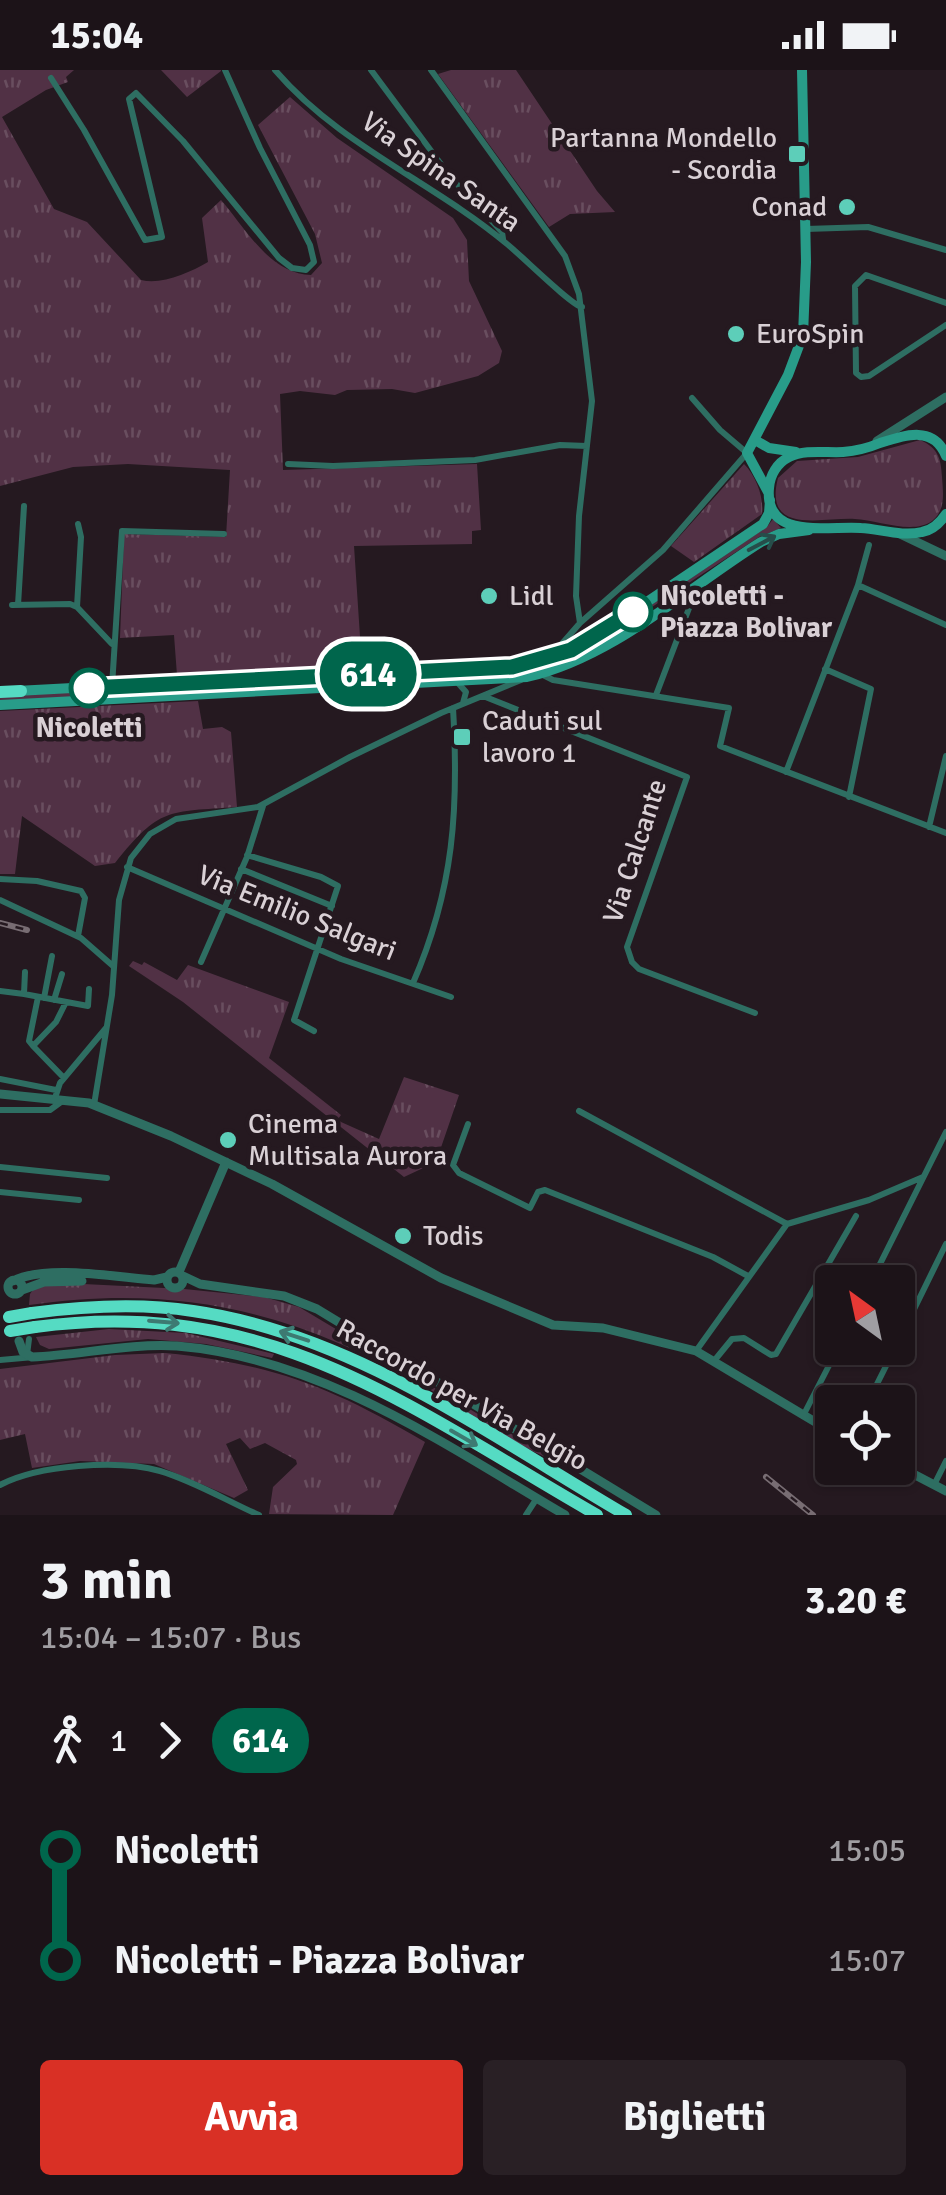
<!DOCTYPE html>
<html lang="it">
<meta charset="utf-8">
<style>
body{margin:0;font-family:Signika,sans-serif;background:#292025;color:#f1f3f6;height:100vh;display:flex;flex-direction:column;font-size:38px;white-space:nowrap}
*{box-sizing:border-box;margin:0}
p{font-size:32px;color:#a09ea2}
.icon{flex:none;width:55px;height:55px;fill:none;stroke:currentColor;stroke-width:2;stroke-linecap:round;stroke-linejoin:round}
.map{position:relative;height:1445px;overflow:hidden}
.drawer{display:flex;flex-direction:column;background:#1c1318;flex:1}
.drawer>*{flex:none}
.badge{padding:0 20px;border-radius:32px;font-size:35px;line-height:65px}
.needle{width:65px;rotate:327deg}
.tools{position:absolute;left:815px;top:1195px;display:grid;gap:20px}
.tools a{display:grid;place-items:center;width:100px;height:100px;border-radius:10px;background:#1c1318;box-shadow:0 2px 8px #0004,0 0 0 2px #3a3237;font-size:50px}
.map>.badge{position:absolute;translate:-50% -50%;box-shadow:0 0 0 5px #fff}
.legs{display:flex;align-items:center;gap:15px;height:110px;padding:0 40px;font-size:32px}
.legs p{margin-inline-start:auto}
.headline{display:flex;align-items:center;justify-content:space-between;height:170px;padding:0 40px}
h1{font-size:55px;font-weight:800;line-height:75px}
.button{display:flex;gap:20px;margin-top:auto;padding:20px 40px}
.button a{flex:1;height:115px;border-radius:10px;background:#d93025;color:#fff;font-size:40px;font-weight:800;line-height:115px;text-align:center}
.button a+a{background:#292025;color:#f1f3f6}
ul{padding:0 40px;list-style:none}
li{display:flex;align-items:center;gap:35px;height:110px;font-size:38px}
li i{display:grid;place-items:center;width:15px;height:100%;margin:0 12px;background:currentColor}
li i::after{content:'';width:25px;height:25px;margin:-12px;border:8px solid;border-radius:50%;background:#1c1318}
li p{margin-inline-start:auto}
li:first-child i{background:linear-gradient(#0000 50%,currentColor 0)}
li:last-child i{background:linear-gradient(currentColor 50%,#0000 0)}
.status{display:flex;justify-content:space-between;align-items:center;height:70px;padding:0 50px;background:#1c1318;direction:ltr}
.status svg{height:28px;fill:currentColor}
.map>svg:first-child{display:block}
</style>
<div class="status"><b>15:04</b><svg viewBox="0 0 49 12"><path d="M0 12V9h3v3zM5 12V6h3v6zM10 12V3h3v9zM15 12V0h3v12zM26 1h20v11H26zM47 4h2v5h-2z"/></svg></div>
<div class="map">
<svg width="946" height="1445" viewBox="0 0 946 1445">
<defs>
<pattern id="grass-tufts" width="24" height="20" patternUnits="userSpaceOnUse" patternTransform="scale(2.5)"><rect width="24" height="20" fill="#513145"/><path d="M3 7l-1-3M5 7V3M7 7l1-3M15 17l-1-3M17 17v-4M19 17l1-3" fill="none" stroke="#694e5f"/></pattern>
</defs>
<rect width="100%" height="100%" fill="#251920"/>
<path fill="url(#grass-tufts)" d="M0,0h74l-8,7 2,5 -22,8 -44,27 52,92 33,13 54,58c21,5 48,-7 67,-18l-6,-44 19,-18c25,29 49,74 90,75l11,-12 -7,-29 -57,-109 32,-28 47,41 116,80 14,22 2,41 33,70 -3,12 -21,13 -63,17 -23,-4 -45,1 -12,5 -35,-4 -20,3 3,76 194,-6 4,66 -9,1v13l-118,2 8,121 -185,8 -3,-40 -54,3 4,-104 102,3 4,-67 -102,-6 -55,3 -73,19z
M161,0h60v1l-34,26z
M451,0h65l81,121 18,21 -45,2 -21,13 -111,-153z
M920,370c18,8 21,18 22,37 1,16 4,33 -10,44 -19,14 -55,-1 -77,-2 -32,-2 -92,17 -77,-41l19,-17 61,-4z
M744,394c12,12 20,33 18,50l-68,48 -23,-16z
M773,449l8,9 -22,9 -185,121 -53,16 -172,8 3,-3c83,-3 175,5 249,-40l166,-112z
M322,610l2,3 -324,18v-5z
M198,631l5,28 19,-2 9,5 6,75c-70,5 -77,0 -122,56l-20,3 -73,-50 -7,58h-15v-163z
M133,891l9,4 2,-3 33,18 11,-15 101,37 -20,56 72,57 -3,4 3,3 38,17 25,-62 55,18 -23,67 -32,15 -221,-175 -54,-36z
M63,1213l121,6 80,8 35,10 254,152c-17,-1 -101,-56 -124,-70 -130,-76 -248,-106 -400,-84l1,-11 5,-7z
M109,1259l77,4 88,21 -2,4 -66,-14 -58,-5 -99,10 -9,-4 -4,-8z
M165,1283c109,11 166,34 260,89l-32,73 -124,-1 4,-27 24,-23 -1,-4 -31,-17 -15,6 -10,-11 -14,6 22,46 -14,8 -80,-34 -74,-3 -48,7 -7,-34 -25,6v-71l115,-14z"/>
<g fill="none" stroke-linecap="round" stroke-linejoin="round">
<path stroke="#2e6e62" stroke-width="6" d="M275,0c64,75 158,112 232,174 14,11 65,62 75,63
M371,0l81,109 50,53 1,7
M431,0l134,186 14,38 13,107 -13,115 -3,80 4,27
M51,8l33,52 61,110 17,-3 -33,-138 7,-6 47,48 96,117 13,10 14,2 8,-8 -4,-17 -50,-97 -35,-78
M806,159l62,-2 78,23
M946,233l-80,-28 -11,11 1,87 5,4 8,-1 77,-51
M288,394l45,2 142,-6 85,-15 27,1
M858,515l88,40
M12,535l58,-1 7,3 35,37
M18,535l6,-99
M77,537l4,-70 -3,-13
M553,584l27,-31 83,-73 84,-97 -27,-23 -28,-32
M825,599l46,20 -22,108
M541,604l12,6 176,28 -9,38 226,87
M458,613l8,9 -3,11
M112,616l10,-155 102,3
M656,625l35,-92 -2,-13
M483,626l204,81 -60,170 5,15 7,7 116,44
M786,702l72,-187 11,-40
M929,757l17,-71
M247,785l74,22 17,9 -44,134 20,11
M127,797l214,92 110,38
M241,799l91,37
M0,809l37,2 44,10 4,7 -7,38
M0,830l81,38 32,28
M201,892l46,-105 16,-51
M25,902l-1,22 64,12 1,-17
M413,913c41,-94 46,-175 40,-275
M0,921l24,3
M44,928l8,-42
M54,930l8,-26
M33,976l-4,-5 9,-44
M64,1008l-31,-32 23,-24 10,-20
M0,1009l56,11
M55,1028l5,-15 46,-55
M94,1035l18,-110 7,-95 12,-42 19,-24 26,-15 82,-12 92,-50 91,-44 80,-33
M0,1040h50l11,-8
M579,1041l208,113
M468,1054l-15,41 6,8 71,35 8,-16 7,-2 168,67 35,19
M0,1097l107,11
M0,1122l79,8
M871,1212l75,-150
M898,1272l48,-98
M696,1281l91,-127 82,-24 54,-23
M27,1285l2,-16
M0,1290l34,-3
M714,1291l18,-22 12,-1 27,17 5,-1 80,-138
M868,1332l27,-54
M803,1346l35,-68
M0,1415c38,-20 118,-26 160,-14 34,10 67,30 99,44
M934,1415l12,-24
M526,1445l11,-17"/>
<path stroke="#2e6e62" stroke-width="9" d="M877,371l69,-44
M900,464l46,22
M0,1024l89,9 82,33 101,48 169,94 112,47 50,3 93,23 136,81
M167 1210a8 8 0 1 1 16 0a8 8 0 1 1-16 0Z
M179,1202l47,-110
M183,1206l17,8 84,12 33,13 339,206
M8 1217a7 7 0 1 1 14 0a7 7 0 1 1-14 0Z
M13,1211c34,-17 102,-4 141,-1l13,-3
M22,1220l22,-8 38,-1
M19,1271l4,11 9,5c49,-2 96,-14 145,-11 144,12 267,98 388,169
M898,1396l48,25"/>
<path stroke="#289c89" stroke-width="10" d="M755,370l14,8 27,4
M946,386c-12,-31 -41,-21 -66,-13 -12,5 -24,8 -37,9 -17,1 -38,-3 -54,5 -12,6 -19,18 -20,31 -5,54 62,37 92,40 19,1 42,9 61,4 11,-2 18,-9 24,-18
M768,422l-21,-39 41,-78 15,-40 3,-73 -4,-192
M16,621l511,-27 34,-10 31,-15 171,-115 6,-11 1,-13
M0,635l527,-28c87,-20 159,-88 234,-135l18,-8 30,-4"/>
<path stroke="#55dbc3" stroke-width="12" d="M0,622l21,-1
M32,1243c53,-7 108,-10 161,-2 160,23 296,124 433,204
M35,1257c233,-32 372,79 562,188"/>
<g stroke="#786d73" stroke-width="6">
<path id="rail" d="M0,853l27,7
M766,1407l47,38"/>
</g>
<use href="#rail" stroke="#251920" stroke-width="2.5" stroke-dasharray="8" stroke-linecap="butt"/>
<path stroke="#55dbc3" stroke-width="12" d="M9,1247l23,-4
M10,1261l25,-4"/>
</g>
<defs><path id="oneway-shaft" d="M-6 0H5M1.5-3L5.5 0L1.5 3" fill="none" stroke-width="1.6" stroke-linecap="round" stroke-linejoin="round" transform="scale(2.5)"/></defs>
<use stroke="#264d4a" href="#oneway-shaft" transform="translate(762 473) rotate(-28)"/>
<g stroke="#3d7a72">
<use href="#oneway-shaft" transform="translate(164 1252) rotate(5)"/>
<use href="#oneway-shaft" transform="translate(294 1266) rotate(-162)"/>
<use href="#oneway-shaft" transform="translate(464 1368) rotate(30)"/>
</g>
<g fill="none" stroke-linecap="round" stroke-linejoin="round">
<g stroke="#fff" stroke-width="22">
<path id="line-1" d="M89,618l423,-21 59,-17 62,-38"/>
</g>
<use href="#line-1" stroke="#00664c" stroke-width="15"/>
</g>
<g fill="#5dceb9" stroke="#251920" stroke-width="4">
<rect x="787" y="74" width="20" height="20" rx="5"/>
<circle cx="847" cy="137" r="10"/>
<circle cx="736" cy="264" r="10"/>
<circle cx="489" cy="526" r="10"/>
<rect x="452" y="657" width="20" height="20" rx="5"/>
<circle cx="228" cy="1070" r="10"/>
<circle cx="403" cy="1166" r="10"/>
</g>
<g fill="#fff" stroke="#00664c" stroke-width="5">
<circle cx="633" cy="542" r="18"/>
<circle cx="89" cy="618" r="18"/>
</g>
<g text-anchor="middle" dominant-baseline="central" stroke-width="9" stroke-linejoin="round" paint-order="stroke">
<g font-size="28" fill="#d9d0d5" stroke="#251920" text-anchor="start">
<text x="777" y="68" text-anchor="end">Partanna Mondello<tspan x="777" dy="32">- Scordia</tspan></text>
<text x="827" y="137" text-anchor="end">Conad</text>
<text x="756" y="264">EuroSpin</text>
<text x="509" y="526">Lidl</text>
<text x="482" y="651">Caduti sul<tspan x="482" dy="32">lavoro 1</tspan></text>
<text x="248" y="1054">Cinema<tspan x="248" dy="32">Multisala Aurora</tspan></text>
<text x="423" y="1166">Todis</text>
</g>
<g font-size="28" fill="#d9d0d5" stroke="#251920">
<text transform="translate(441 102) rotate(35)">Via Spina Santa</text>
<text transform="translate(635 781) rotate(-72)">Via Calcante</text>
<text transform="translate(297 843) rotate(22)">Via Emilio Salgari</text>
<text transform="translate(462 1325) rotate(29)">Raccordo per Via Belgio</text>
</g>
<g font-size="28" font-weight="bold" fill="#d9d0d5" stroke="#251920" text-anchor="start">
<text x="660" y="526">Nicoletti -<tspan x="660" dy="32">Piazza Bolivar</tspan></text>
<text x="89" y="658" text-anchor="middle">Nicoletti</text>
</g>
</g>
</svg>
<div class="tools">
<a><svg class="needle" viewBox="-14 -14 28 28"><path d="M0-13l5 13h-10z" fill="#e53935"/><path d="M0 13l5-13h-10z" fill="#a09ea2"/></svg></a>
<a><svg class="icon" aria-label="locate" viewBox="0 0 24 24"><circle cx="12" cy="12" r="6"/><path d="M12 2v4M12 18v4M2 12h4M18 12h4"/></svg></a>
</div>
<b class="badge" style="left:368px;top:604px;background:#00664c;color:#fff">614</b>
</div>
<section class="drawer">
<div class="headline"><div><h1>3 min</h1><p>15:04 – 15:07 · Bus</p></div><b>3.20 €</b></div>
<div class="legs"><svg class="icon" aria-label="walk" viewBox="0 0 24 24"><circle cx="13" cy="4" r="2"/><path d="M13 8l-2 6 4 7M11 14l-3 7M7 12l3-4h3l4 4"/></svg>1<svg class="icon" aria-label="forward" viewBox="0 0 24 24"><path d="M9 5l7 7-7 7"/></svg><b class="badge" style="background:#00664c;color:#fff">614</b></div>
<ul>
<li><i style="color:#00664c"></i><b>Nicoletti</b><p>15:05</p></li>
<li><i style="color:#00664c"></i><b>Nicoletti - Piazza Bolivar</b><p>15:07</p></li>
</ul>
<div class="button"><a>Avvia</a><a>Biglietti</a></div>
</section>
